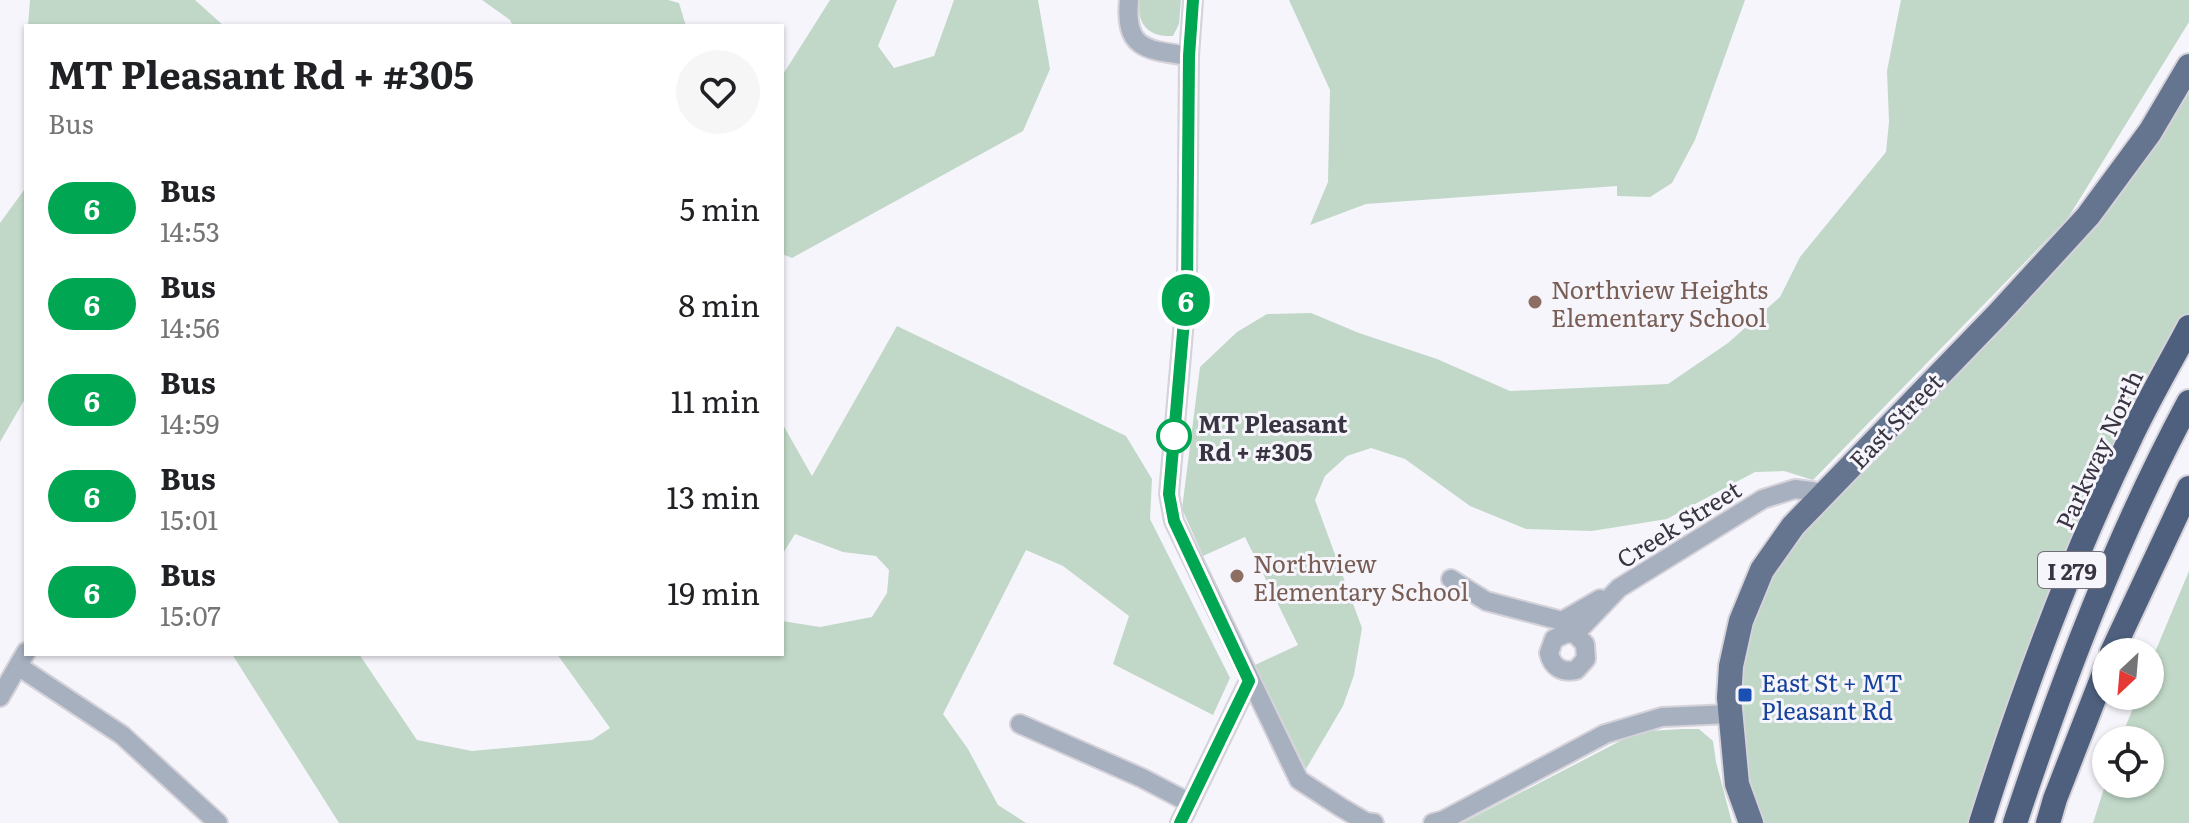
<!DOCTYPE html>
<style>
body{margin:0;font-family:Literata,serif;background:#f6f6f6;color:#202124;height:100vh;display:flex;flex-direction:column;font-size:30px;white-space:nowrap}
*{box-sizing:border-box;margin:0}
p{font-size:26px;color:#757577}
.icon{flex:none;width:44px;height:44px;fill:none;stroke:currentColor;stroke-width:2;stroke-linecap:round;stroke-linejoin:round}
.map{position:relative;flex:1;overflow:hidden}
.side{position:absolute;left:24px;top:24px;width:760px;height:632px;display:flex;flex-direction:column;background:#fff;border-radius:0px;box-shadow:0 2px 6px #0004}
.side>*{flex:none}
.badge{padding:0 16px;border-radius:26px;font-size:28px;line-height:52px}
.needle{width:52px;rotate:206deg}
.controls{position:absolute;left:2092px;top:638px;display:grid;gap:16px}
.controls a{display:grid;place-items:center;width:72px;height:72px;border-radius:50%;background:#fff;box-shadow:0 2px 6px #0004;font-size:40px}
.map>.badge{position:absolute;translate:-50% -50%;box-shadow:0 0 0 4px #fff}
.round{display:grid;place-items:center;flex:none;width:84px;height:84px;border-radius:42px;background:#f6f6f6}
.overview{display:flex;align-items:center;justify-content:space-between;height:136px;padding:0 24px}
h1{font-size:38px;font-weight:700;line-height:60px}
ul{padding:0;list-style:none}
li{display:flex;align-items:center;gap:24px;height:96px;padding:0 24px}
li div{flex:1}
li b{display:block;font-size:30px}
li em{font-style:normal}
li .badge{min-width:88px;font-weight:700;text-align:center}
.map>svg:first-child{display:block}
</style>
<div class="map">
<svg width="2189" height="823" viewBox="0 0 2189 823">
<rect width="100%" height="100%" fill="#f7f5fc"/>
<path fill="#c1d8c8" d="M30,0h165l29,26h-196z
M482,0h186l11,3 7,23h-173l-3,-6z
M830,0h67l-19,46 16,22 40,-12 20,-56h84l12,69 -27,62 -231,127 -10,-4v-178z
M1140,0h41l-2,24 -6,12c-24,1 -37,-11 -33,-36z
M1289,0h456l-50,140 -23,43 -22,14 -33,-1v-10l-251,18 -56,21 18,-43 2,-92z
M1901,0h288v22l-121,196 -255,262 -29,-9 -29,1 -88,47 -75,12 -66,-2 -56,-23 -65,-47 -34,-11 -24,8 -22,20 -10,24 47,128 -8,47 -11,31 -37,63 -51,-104 43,-20 -53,-108 -42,19 -21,-47 18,-142 37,-35 30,-18 44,-1 48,20 78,26 73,32 158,-7 60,-41 52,-46 20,-40 86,-105 3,-30 -2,-51z
M2189,66v261l-60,114 -148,382h-230l-21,-109 32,-144 236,-256z
M24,190l2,207 -26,45v-219z
M897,326l229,110 26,43 -2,40 80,159 -17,37 -100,-51 16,-48 -66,-50 -37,-16 -83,164 25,35 30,56 28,18h-687l-107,-169h127l58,86 55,11 120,-11 18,-12 -53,-74h225v-33l38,6 52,-10 15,-24 2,-23 -13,-14 -33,-4 -48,-18 -13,21v-132l30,53z
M2189,571v252h-96l13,-41v2h44v-44h-30l18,-44h12v-32z
M1682,729h17l14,12 3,21 16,61h-270l166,-86 21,-6z"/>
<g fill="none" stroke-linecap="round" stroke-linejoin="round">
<g stroke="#d5d2da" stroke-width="22">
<path id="minor" d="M1129,0c-5,50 18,50 60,56
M1193,0l-4,56 -2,230 -18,208 5,27 125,259 43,28 24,14 8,1
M1451,579l35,22 76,20 38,-22
M1575,634l10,10 1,15 -10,11c-14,3 -24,-3 -27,-17l5,-14 13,-6 8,1 44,-46 144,-89 32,-10 30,4
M18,666l104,69 96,88
M0,697l26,-45
M1020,724l122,54 46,24
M1180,823l69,-142
M1433,823l11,-3 161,-86 57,-17 68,-3"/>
</g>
<g stroke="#d5d2da" stroke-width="28">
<path id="major" d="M1751,823l-14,-39 -8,-86 2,-32 10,-45 21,-51 31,-44 205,-212 90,-98 62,-84 39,-66"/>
</g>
<g stroke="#d5d2da" stroke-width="28">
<path id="highway" d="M2112,652l77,-164
M1981,823c41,-130 88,-259 148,-382 18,-39 40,-76 60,-114
M2015,823c48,-144 102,-287 174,-421
M2048,823l7,-24 51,-131"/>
</g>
<use href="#minor" stroke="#a7b0bf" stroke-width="18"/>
<use href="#major" stroke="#65758f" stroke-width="24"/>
<use href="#highway" stroke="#4e607e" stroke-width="24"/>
</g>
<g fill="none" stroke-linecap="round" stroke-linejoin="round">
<g stroke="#fff" stroke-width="18">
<path id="line" d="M1180,823l69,-142 -75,-160 -5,-27 18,-208 2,-230 4,-56"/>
</g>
<use href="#line" stroke="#00a651" stroke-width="12"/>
</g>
<g fill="#8d6e63" stroke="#f7f5fc" stroke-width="3">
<circle cx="1535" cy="302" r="8"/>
<circle cx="1237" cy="576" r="8"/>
</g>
<circle fill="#fff" stroke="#00a651" stroke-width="4" cx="1174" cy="436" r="16"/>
<rect fill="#1a4fb4" stroke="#f7f5fc" stroke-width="3" x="1737" y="687" width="16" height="16" rx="4"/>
<g text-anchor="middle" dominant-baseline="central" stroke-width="6" stroke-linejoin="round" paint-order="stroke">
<rect fill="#f7f5fc" stroke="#716e79" stroke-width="2" x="2038" y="552" width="68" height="36" rx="6"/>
<g font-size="22" font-weight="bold" fill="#383441">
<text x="2072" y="570">I 279</text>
</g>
<g font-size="24" fill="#785e54" stroke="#f7f5fc" text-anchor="start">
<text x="1551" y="288">Northview Heights<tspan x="1551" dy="28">Elementary School</tspan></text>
<text x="1253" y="562">Northview<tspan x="1253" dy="28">Elementary School</tspan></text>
</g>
<g font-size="24" fill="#383441" stroke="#f7f5fc">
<text transform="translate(1895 420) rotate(-46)">East Street</text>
<text transform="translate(2098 449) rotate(-65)">Parkway North</text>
<text transform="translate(1678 523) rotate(-32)">Creek Street</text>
</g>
<g font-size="24" font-weight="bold" fill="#383441" stroke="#f7f5fc" text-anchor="start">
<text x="1198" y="422">MT Pleasant<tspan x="1198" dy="28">Rd + #305</tspan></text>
</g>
<g font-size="24" fill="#164399" stroke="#f7f5fc" text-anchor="start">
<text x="1761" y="681">East St + MT<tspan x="1761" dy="28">Pleasant Rd</tspan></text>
</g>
</g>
</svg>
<div class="controls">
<a><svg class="needle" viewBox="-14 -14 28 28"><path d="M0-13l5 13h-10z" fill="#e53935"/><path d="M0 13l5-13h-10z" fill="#757577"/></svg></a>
<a><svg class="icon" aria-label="locate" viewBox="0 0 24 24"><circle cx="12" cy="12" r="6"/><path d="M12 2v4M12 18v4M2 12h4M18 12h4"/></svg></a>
</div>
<b class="badge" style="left:1186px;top:300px;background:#00a651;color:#fff">6</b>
<section class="side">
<div class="overview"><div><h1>MT Pleasant Rd + #305</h1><p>Bus</p></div><a class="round"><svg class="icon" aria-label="heart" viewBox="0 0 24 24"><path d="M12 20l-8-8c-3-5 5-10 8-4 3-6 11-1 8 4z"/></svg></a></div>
<ul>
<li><span class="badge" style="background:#00a651;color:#fff">6</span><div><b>Bus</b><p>14:53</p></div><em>5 min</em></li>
<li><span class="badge" style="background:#00a651;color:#fff">6</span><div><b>Bus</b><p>14:56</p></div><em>8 min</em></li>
<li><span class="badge" style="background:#00a651;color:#fff">6</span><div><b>Bus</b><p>14:59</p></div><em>11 min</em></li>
<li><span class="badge" style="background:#00a651;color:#fff">6</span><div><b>Bus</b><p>15:01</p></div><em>13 min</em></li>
<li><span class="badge" style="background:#00a651;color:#fff">6</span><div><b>Bus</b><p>15:07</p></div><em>19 min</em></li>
</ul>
</section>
</div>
